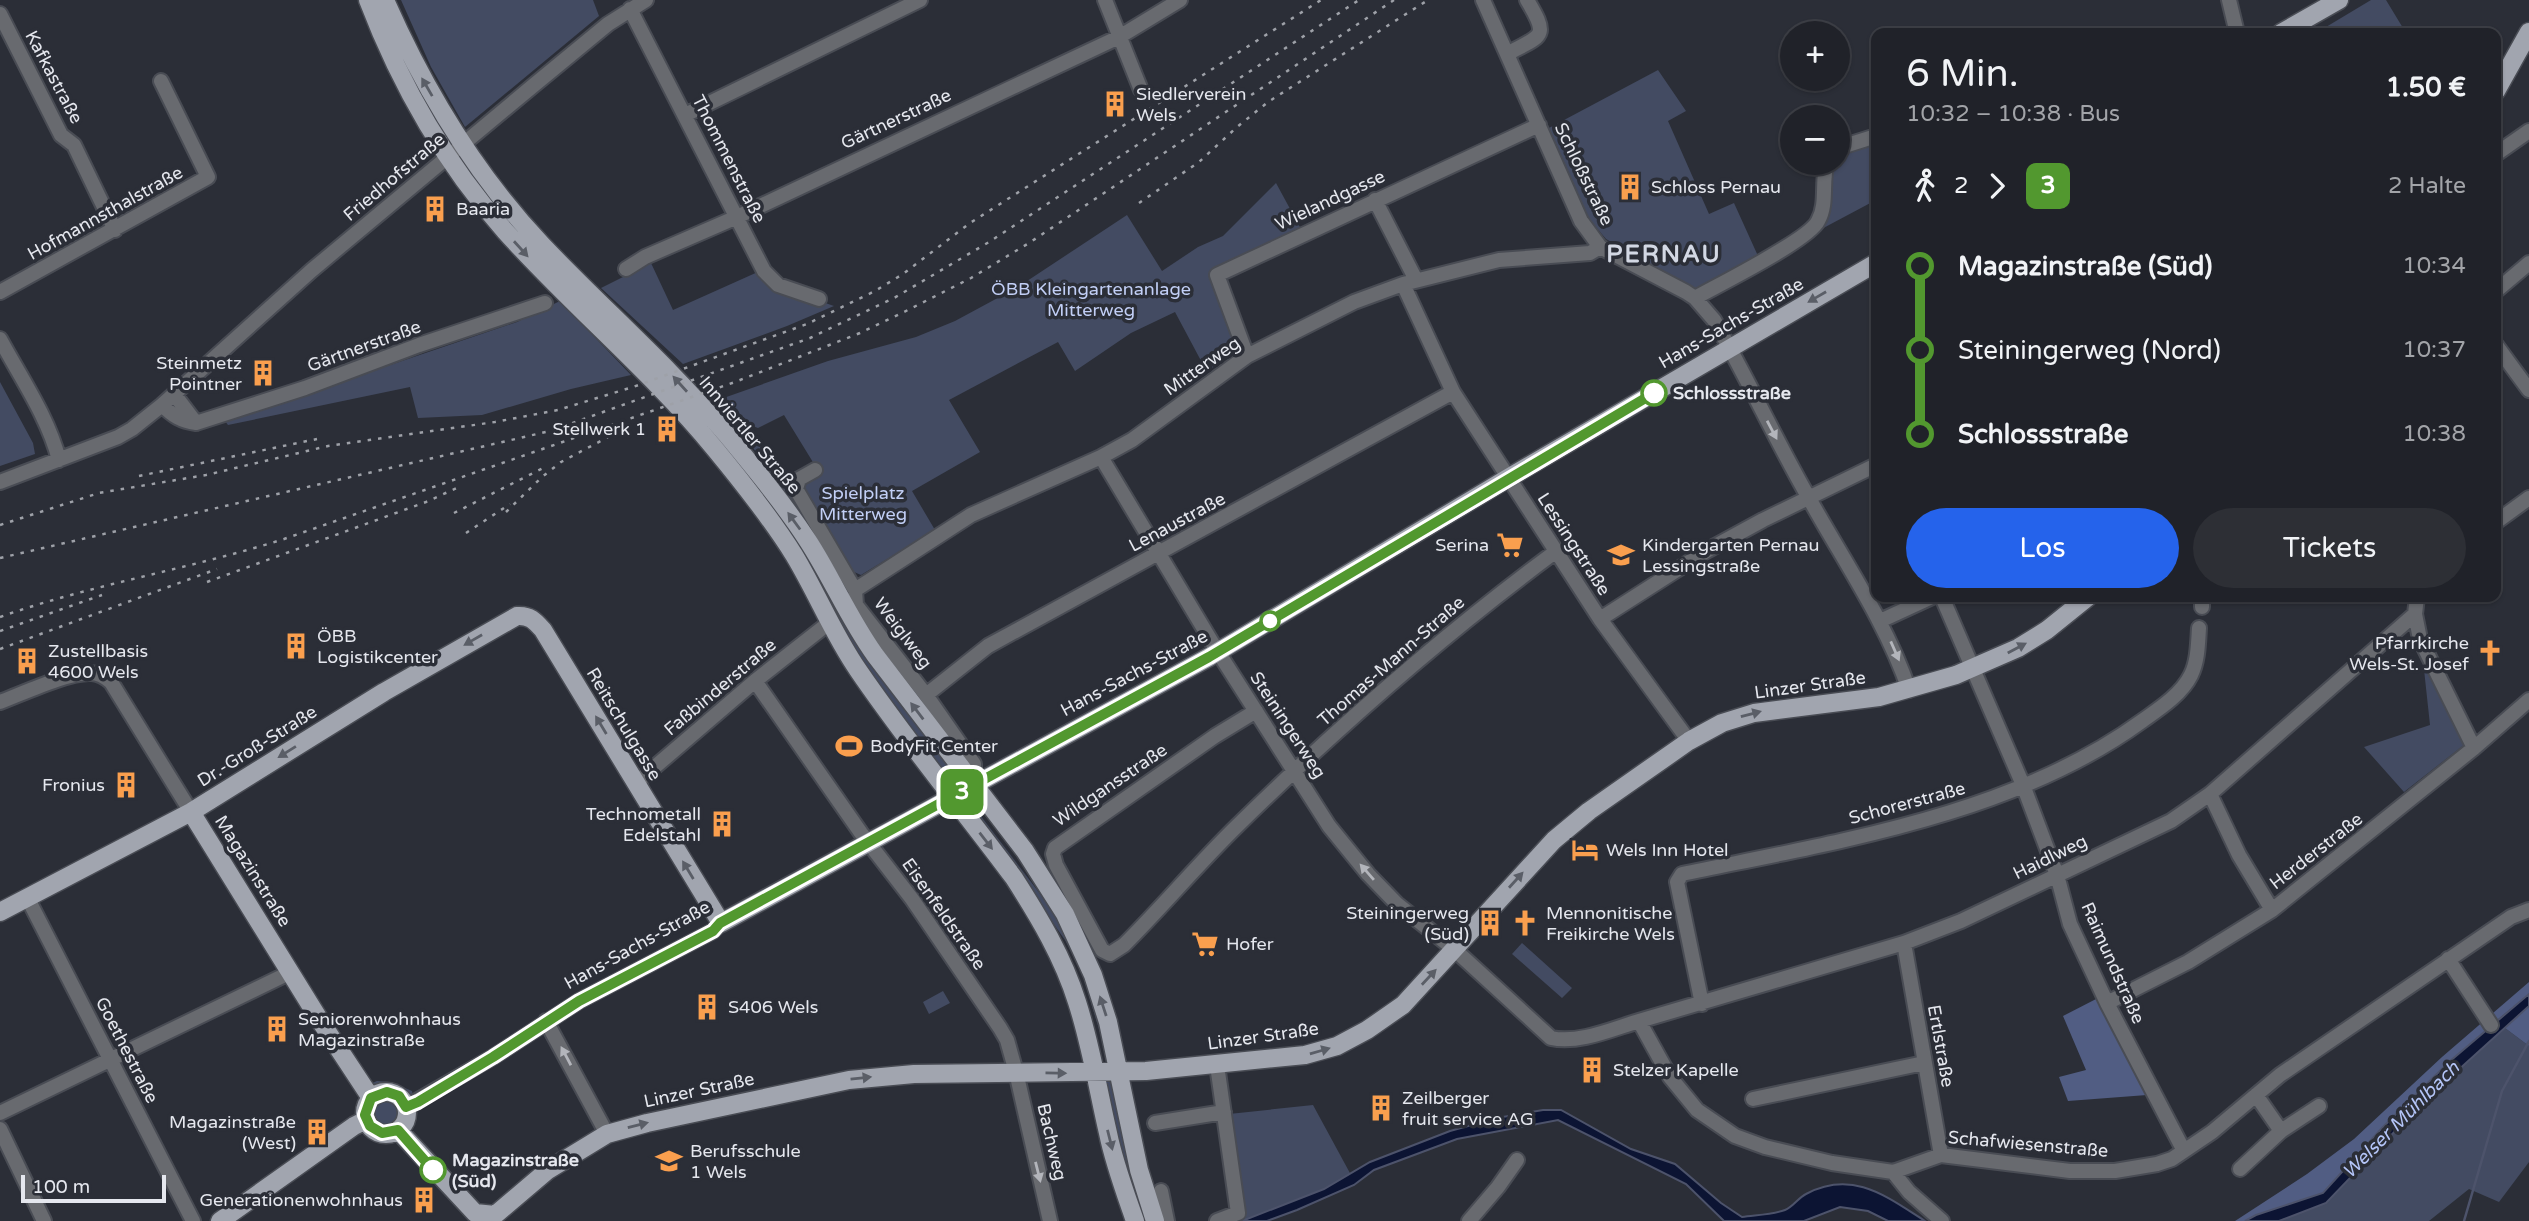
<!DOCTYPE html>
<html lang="de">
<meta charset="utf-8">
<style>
body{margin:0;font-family:"Varela Round",sans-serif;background:#2d2f35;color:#f1f3f6;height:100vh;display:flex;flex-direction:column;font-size:26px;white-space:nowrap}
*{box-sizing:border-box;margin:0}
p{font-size:23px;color:#a2a4a8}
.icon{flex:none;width:38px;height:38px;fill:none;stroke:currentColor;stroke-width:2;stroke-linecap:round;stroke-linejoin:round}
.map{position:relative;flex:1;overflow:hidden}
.sheet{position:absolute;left:1871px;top:28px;width:630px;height:574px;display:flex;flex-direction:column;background:#202229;border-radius:14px;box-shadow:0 2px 5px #0004,0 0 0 2px #3d3f46}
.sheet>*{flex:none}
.badge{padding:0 14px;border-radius:10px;font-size:24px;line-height:46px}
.buttons{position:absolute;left:1780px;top:21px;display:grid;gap:14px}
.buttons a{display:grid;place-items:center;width:70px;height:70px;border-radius:50%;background:#202229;box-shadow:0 2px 5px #0004,0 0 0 2px #3d3f46;font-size:35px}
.scale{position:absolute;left:21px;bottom:18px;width:145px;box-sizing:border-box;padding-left:7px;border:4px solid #e5e7ee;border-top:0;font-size:19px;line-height:24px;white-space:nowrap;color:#e5e7ee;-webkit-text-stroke:5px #2b2e37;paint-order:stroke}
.map>.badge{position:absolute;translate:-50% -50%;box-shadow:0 0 0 4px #fff}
.legs{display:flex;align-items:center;gap:10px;height:77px;padding:0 35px;font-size:23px}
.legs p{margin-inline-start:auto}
.head{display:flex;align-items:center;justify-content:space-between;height:119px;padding:0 35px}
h1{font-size:38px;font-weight:600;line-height:52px}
.cta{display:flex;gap:14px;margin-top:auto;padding:14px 35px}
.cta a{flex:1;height:80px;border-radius:42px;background:#2563eb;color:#fff;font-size:28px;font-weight:600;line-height:80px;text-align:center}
.cta a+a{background:#2d2f35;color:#f1f3f6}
ul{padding:0 35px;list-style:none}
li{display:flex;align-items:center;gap:24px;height:84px;font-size:26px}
li i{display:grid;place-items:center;width:10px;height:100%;margin:0 9px;background:currentColor}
li i::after{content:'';width:18px;height:18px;margin:-9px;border:5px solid;border-radius:50%;background:#202229}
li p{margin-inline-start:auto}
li:first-child i{background:linear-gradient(#0000 50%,currentColor 0)}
li:last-child i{background:linear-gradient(currentColor 50%,#0000 0)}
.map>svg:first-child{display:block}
</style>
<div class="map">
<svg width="2529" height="1221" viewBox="0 0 2529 1221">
<rect width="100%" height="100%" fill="#2b2e37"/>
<path fill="#434b62" d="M401,0h192l6,16 -134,111 -34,-60z
M2371,0h15l20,33h-90z
M1658,70l28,41 -18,10 41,93 25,-11 24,53 -61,35 -91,-52 -17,-20 -40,-91z
M1867,135l9,15v50l-62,33 8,-70h16v-20z
M1276,183l25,46 -93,45 29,75 -30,23 -32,-60 -44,21 -56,38 -17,-29 -109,58 31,52 -68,39 23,39 -74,45 -14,-6 -45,-76 2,-9 15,-12 -35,-57 -26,13 -8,-3 -17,-18 -8,5 -10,-11 113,-40 88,-24 39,-16 63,-34 109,-72 35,56 36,-24 25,-11z
M651,263l22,47 87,-39 13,14 61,21 -47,20 -104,38 -82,-76z
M560,301l71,74 -60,14 -89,26 -64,3 -8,-31 -182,38 -3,-4 292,-99z
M0,382l33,61 2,11 -35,12z
M696,408l80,99 182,267 -9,6 -74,-97 -186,-273z
M730,416l10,3 14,15 13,22 30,39 24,47z
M2422,651l42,94 -60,47 -40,-45 66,-22z
M971,807l6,4 67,88 25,38 27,63 9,49 -23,-76 -17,-33z
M1522,943l50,45 -10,10 -50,-44z
M943,991l7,12 -21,11 -6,-12z
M2505,1028l24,18v116l-30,40 -30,-13 -40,32h-150l47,-18 98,-102z
M377,1081l14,1 21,9 1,5 -22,-8h-16l-5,-4z
M1105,1081h10l34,140h-8l-12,-36z
M372 1113a14 14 0 1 1 28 0a14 14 0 1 1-28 0Z
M1313,1105l38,70 -27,14 -79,31 -16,-106z"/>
<path fill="#515d83" d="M2529,982v12l-38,31 -109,103 -59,65 -67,22 -11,6h-10l72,-47 47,-35 88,-82z
M2098,998l49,97 -79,6 -9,-24 27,-7 -23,-54z
M2529,1006v40l-24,-18z"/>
<path fill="#0c1433" stroke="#4d536b" stroke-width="2" d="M2529,994v12l-105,95 -98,102 -47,18h-34l11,-6 67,-22 59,-65 67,-66z
M1543,1110h18l70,39 44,15 46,39 21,14c13,-2 30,-2 43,-7 8,-3 13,-12 21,-16 47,-25 81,3 119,27h-37l-20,-10 -28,-4 -36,14h-80l-38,-37 -128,-64 -101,19 -83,31 -20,15 -57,25 -30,11h-25l82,-32 46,-27 80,-31 47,-13z"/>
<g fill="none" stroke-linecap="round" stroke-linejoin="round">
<path stroke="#4d536b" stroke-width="2.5" d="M2464,1221l38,-130 27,-50"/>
<g stroke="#494c54" stroke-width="18">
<path id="minor" d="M1105,0l36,90
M1483,0l98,221 19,26 86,45 9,6 19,22c34,59 62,121 96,180 35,63 76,122 99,190
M2229,0l8,33
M630,9l134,262 14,14 41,14
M0,14l61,121 13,10 41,85
M1507,54c35,-19 43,-16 20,-54
M685,115l235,-115
M1838,148l38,-12
M2496,154l33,-23
M1375,200l41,80
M626,269l19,-12 92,-40 382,-180 61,-37
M1403,284l50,108 147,227 89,122
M2496,291l33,-28
M0,292l208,-115 -47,-96
M1695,298c23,-13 114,-58 123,-77 10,-17 3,-40 9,-58
M0,339c21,39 48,78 59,121
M2496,345l33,45
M1247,356l-30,-81 322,-150
M174,394l22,29
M162,405c11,11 19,16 34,18l109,-35 114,-43 126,-42
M1101,457l112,187 116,182 39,48 29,30 58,46 96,88c28,6 61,-9 88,-17l31,56 27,33 38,26 30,11 67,16 61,9 48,-17 129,16h45l42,-7 15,-5 40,-27 68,-57 231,-158 18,-7
M815,470l-16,9 -3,10 59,101 1,15 70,90 48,69v21
M0,482l118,-45 14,-8 30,-24 150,-135 222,-185 74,-61 38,-24
M2496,522l33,-24
M855,590l116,-75 130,-58 31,-17 115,-84 107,-54 49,-18 96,-24 91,-7 10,-6
M1942,597l81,188 34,90 13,49 37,79 77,148
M2202,597v10
M2417,597l-2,17 5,25 54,109
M1600,619l108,-69 55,-30 113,-55
M1880,621l52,-24
M755,681l106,152 51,66 88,129 7,12 9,32 34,149
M926,695l62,-49 465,-254
M0,702c24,-9 68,-30 91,-29 8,0 14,4 20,9l80,130
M1256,711l-41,25 -160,112 -2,6 3,11 46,85 8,4 14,-9c39,-39 74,-81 113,-119 100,-98 206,-191 318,-274
M636,783l119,-102 75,-59
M2210,794l29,61 33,55
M27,897l166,324
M1904,943l37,212
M2448,959l43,66
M2107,1003l81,-41 84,-52 202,-162 55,-48
M1702,1004l-25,-122 5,-8c153,-32 331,-59 460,-153 17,-12 39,-26 49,-46 7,-14 7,-32 8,-47
M546,1021l61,113
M1639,1021l265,-78 57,-22 210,-100 39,-27 205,-180
M2256,1095l25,36
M1753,1099l171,-36
M406,1107l87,-50 86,-56 134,-70 8,-8
M0,1113l291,-141
M1155,1123l69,-11
M0,1129l44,92
M2240,1169l41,-38 38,-25
M1893,1172l16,20 33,29
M1161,1191l6,30
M1217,1221l21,-8 -21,-148
M1469,1221l29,-34 19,-27"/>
</g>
<g stroke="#494c54" stroke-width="21">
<path id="major" d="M368,0c32,84 77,163 137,231 67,75 146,140 210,218 28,34 56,69 79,106 23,38 39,79 64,115 49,72 104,138 156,208 25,39 49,79 63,124 14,43 21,88 31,131 6,30 17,59 27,88
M385,0c39,89 90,174 157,245 61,64 128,122 185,190 28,34 57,69 81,106 24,37 41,78 67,114l150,196 40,63 28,61 15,47 31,148 16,51
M2281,33l58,-33
M2496,91l33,-59
M191,812l128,207 52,79
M0,912l191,-100 193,-120 133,-76c13,-1 18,5 26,14l178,293 488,-266 299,-179 368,-215
M365 1113a21 21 0 1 1 42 0a21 21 0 1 1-42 0Z
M398,1130l77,83 20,2 53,-45 59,-36 40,-11 202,-43 65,-6 232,-3 159,-16 32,-9 30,-16 36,-25 151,-165 35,-29 100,-70 33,-18 32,-10 125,-16 77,-22 62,-27 29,-18 41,-33
M220,1221l134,-95 12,-6"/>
</g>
<use href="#minor" stroke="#686a6f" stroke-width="14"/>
<use href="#major" stroke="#a1a5af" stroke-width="18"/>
<path stroke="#9ea1a8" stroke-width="2.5" stroke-dasharray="3.5 7" stroke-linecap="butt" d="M1139,203l60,-41 38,-35 31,-25 160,-102
M139,476l178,-37
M506,512l36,-35 19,-15 68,-36
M454,513l91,-46
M0,525l99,-32 107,-18 122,-29 167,-24 63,-12 75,-23 174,-63 68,-33 28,-17 67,-51 351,-223
M466,533l44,-29
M0,558l550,-127 260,-93 84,-40 95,-56 370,-242
M207,582l219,-80 33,-15
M0,617c93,-33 190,-48 284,-78l451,-157 125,-49 40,-19 71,-36 58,-35 365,-243
M0,631l102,-36
M0,649l217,-80"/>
</g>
<defs><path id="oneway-solid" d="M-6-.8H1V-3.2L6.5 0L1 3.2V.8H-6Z" transform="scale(1.75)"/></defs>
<g fill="#5a5e67">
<use href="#oneway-solid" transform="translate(427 87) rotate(-120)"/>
<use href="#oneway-solid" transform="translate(521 249) rotate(48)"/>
<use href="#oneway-solid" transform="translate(1817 297) rotate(150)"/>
<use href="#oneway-solid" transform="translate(680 384) rotate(-132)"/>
<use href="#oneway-solid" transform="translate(794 521) rotate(-126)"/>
<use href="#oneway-solid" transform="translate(473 640) rotate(150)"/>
<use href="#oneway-solid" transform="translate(2017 648) rotate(-28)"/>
<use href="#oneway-solid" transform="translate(917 711) rotate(-127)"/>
<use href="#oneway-solid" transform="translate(1751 714) rotate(-15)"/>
<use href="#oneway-solid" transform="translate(601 725) rotate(-121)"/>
<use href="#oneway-solid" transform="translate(287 752) rotate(148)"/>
<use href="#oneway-solid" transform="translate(986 841) rotate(52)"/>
<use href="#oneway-solid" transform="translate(688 870) rotate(-121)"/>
<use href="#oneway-solid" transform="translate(1516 880) rotate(-48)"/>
<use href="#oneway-solid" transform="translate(1429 977) rotate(-47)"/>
<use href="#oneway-solid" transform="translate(1103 1006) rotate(-108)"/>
<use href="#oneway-solid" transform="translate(1320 1051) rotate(-16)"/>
<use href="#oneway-solid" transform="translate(1056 1073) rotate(1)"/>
<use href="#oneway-solid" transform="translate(861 1078) rotate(-6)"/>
<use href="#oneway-solid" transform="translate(638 1125) rotate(-14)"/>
<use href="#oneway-solid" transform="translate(1110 1140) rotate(76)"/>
</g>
<g fill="#b3b5bb">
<use href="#oneway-solid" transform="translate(1772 430) rotate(62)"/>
<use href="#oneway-solid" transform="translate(1895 651) rotate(66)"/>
<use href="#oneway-solid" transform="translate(1367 872) rotate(-131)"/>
<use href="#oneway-solid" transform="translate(566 1056) rotate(-118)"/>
<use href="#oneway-solid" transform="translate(1038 1172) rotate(76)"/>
</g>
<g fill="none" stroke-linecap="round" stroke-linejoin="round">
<g stroke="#fff" stroke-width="16">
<path id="line-1" d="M433,1170l-35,-40 -16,3 -12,-7 -5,-11 6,-17 16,-6 12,4 7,11 12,-5 75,-45 86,-56 134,-70 7,-8 489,-266 445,-264"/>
</g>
<use href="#line-1" stroke="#52982f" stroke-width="10"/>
</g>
<defs>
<g id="building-bare" transform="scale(2.1)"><path d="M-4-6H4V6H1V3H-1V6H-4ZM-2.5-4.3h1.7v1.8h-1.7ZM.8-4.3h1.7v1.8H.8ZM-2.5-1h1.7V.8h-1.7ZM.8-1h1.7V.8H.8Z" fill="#fa9f4e" stroke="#2b2e37" stroke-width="2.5" paint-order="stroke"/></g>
<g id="supermarket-bare" transform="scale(2.1)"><path d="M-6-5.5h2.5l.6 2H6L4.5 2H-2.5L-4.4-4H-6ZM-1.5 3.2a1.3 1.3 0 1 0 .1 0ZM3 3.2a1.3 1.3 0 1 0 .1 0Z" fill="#fa9f4e" stroke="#2b2e37" stroke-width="2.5" paint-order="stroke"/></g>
<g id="school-bare" transform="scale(2.1)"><path d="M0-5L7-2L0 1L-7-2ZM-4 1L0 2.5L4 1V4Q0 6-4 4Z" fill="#fa9f4e" stroke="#2b2e37" stroke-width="2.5" paint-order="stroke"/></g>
<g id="church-bare" transform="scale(2.1)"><path d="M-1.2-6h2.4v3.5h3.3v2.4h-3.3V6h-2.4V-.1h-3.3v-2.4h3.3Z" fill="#fa9f4e" stroke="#2b2e37" stroke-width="2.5" paint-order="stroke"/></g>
<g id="stadium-bare" transform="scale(2.1)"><path d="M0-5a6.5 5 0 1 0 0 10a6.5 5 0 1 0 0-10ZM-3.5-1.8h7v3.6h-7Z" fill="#fa9f4e" stroke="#2b2e37" stroke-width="2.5" paint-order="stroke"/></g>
<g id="hotel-bare" transform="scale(2.1)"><path d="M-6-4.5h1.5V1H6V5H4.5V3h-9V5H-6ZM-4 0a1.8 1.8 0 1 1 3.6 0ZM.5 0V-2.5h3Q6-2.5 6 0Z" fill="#fa9f4e" stroke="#2b2e37" stroke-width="2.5" paint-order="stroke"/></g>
</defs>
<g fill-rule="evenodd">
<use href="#building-bare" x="1115" y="104"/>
<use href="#building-bare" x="1630" y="187"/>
<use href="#building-bare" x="435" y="209"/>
<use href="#building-bare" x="263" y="373"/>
<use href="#building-bare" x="667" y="429"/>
<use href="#supermarket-bare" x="1510" y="545"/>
<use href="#school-bare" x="1621" y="555"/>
<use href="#building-bare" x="296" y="646"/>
<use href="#church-bare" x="2490" y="653"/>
<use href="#building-bare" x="27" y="661"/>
<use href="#stadium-bare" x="849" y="746"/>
<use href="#building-bare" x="126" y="785"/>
<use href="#building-bare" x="722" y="824"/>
<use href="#hotel-bare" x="1585" y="850"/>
<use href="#building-bare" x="1490" y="923"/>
<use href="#church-bare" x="1525" y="923"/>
<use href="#supermarket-bare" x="1205" y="944"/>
<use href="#building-bare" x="707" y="1007"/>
<use href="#building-bare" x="277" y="1029"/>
<use href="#building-bare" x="1592" y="1070"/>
<use href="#building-bare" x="1381" y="1108"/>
<use href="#building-bare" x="317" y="1132"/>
<use href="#school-bare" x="669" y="1161"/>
<use href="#building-bare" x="424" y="1200"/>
</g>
<g fill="#fff" stroke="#52982f" stroke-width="3.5">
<circle cx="1654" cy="393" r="12"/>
<circle cx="1270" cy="621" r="9"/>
<circle cx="433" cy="1170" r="12"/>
</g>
<g text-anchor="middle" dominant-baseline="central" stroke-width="7" stroke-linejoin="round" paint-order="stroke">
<g font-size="18" fill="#e5e7ee" stroke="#2b2e37">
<text transform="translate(54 77) rotate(62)">Kafkastraße</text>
<text transform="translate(896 119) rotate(-25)">Gärtnerstraße</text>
<text transform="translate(729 159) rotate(63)">Thommenstraße</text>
<text transform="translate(1584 174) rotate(64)">Schloßstraße</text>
<text transform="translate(394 177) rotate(-40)">Friedhofstraße</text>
<text transform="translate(1330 200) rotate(-25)">Wielandgasse</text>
<text transform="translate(105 213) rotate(-29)">Hofmannsthalstraße</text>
<text transform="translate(1731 323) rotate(-30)">Hans-Sachs-Straße</text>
<text transform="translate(364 346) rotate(-20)">Gärtnerstraße</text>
<text transform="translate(1202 366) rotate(-35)">Mitterweg</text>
<text transform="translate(750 435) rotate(50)">Innviertler Straße</text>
<text transform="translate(1177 522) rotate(-28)">Lenaustraße</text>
<text transform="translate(1574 544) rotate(57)">Lessingstraße</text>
<text transform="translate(903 633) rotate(53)">Weiglweg</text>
<text transform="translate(1391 661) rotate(-41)">Thomas-Mann-Straße</text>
<text transform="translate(1134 673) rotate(-28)">Hans-Sachs-Straße</text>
<text transform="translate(1810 685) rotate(-8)">Linzer Straße</text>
<text transform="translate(720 687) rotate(-40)">Faßbinderstraße</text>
<text transform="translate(624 724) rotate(59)">Reitschulgasse</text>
<text transform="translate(1288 725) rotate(57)">Steiningerweg</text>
<text transform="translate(257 746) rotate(-32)">Dr.-Groß-Straße</text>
<text transform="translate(1110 785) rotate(-34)">Wildgansstraße</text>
<text transform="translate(1907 803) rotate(-15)">Schorerstraße</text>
<text transform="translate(2316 851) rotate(-38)">Herderstraße</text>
<text transform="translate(2050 857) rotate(-26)">Haidlweg</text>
<text transform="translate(253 871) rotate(58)">Magazinstraße</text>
<text transform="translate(944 914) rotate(55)">Eisenfeldstraße</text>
<text transform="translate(637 945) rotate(-29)">Hans-Sachs-Straße</text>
<text transform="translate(2113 963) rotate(66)">Raimundstraße</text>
<text transform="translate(1263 1036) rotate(-8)">Linzer Straße</text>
<text transform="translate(1941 1046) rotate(80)">Ertlstraße</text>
<text transform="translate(127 1050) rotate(63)">Goethestraße</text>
<text transform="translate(699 1090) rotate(-12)">Linzer Straße</text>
<text transform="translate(1052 1142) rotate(77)">Bachweg</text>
<text transform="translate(2028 1144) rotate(5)">Schafwiesenstraße</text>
</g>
<g font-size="18" fill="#e5e7ee" stroke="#2b2e37" text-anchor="start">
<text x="1136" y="94">Siedlerverein<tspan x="1136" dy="21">Wels</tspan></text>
<text x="1651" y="187">Schloss Pernau</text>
<text x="456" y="209">Baaria</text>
<text x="242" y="363" text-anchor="end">Steinmetz<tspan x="242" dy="21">Pointner</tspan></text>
<text x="646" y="429" text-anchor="end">Stellwerk 1</text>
<text x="1489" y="545" text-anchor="end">Serina</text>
<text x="1642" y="545">Kindergarten Pernau<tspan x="1642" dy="21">Lessingstraße</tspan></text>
<text x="317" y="636">ÖBB<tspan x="317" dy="21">Logistikcenter</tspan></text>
<text x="2469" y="643" text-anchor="end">Pfarrkirche<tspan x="2469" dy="21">Wels-St. Josef</tspan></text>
<text x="48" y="651">Zustellbasis<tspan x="48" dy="21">4600 Wels</tspan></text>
<text x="870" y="746">BodyFit Center</text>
<text x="105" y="785" text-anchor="end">Fronius</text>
<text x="701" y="814" text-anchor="end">Technometall<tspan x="701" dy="21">Edelstahl</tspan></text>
<text x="1606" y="850">Wels Inn Hotel</text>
<text x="1469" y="913" text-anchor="end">Steiningerweg<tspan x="1469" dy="21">(Süd)</tspan></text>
<text x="1546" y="913">Mennonitische<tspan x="1546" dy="21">Freikirche Wels</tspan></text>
<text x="1226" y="944">Hofer</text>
<text x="728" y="1007">S406 Wels</text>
<text x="298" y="1019">Seniorenwohnhaus<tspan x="298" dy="21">Magazinstraße</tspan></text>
<text x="1613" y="1070">Stelzer Kapelle</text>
<text x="1402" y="1098">Zeilberger<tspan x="1402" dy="21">fruit service AG</tspan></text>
<text x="296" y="1122" text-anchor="end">Magazinstraße<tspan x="296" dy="21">(West)</tspan></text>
<text x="690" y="1151">Berufsschule<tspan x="690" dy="21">1 Wels</tspan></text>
<text x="403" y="1200" text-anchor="end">Generationenwohnhaus</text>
</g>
<g font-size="18" fill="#c2cff6" stroke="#2b2e37">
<text x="1091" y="289">ÖBB Kleingartenanlage<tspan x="1091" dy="21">Mitterweg</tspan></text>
<text x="863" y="493">Spielplatz<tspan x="863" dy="21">Mitterweg</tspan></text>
</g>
<g font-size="18" font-weight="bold" fill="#e5e7ee" stroke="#2b2e37" text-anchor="start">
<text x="1673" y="393">Schlossstraße</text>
<text x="452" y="1160">Magazinstraße<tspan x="452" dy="21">(Süd)</tspan></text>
</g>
<g font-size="19" font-style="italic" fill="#b4c5f8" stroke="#2b2e37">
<text transform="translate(2401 1120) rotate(-45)">Welser Mühlbach</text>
</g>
<g font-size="24" font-weight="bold" letter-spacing="2" fill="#d3d8e4" stroke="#2b2e37">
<text x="1664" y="254">PERNAU</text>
</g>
</g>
</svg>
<div class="buttons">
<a>+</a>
<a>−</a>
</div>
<div class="scale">100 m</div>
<b class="badge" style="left:962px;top:792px;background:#52982f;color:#fff">3</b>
<section class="sheet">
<div class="head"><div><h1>6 Min.</h1><p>10:32 – 10:38 · Bus</p></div><b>1.50 €</b></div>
<div class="legs"><svg class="icon" aria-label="walk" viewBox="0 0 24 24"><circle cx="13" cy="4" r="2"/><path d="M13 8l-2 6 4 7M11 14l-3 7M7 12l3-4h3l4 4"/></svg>2<svg class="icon" aria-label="forward" viewBox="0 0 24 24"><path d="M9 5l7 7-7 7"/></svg><b class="badge" style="background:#52982f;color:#fff">3</b><p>2 Halte</p></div>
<ul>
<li><i style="color:#52982f"></i><b>Magazinstraße (Süd)</b><p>10:34</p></li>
<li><i style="color:#52982f"></i><span>Steiningerweg (Nord)</span><p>10:37</p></li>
<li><i style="color:#52982f"></i><b>Schlossstraße</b><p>10:38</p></li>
</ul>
<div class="cta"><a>Los</a><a>Tickets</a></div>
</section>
</div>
